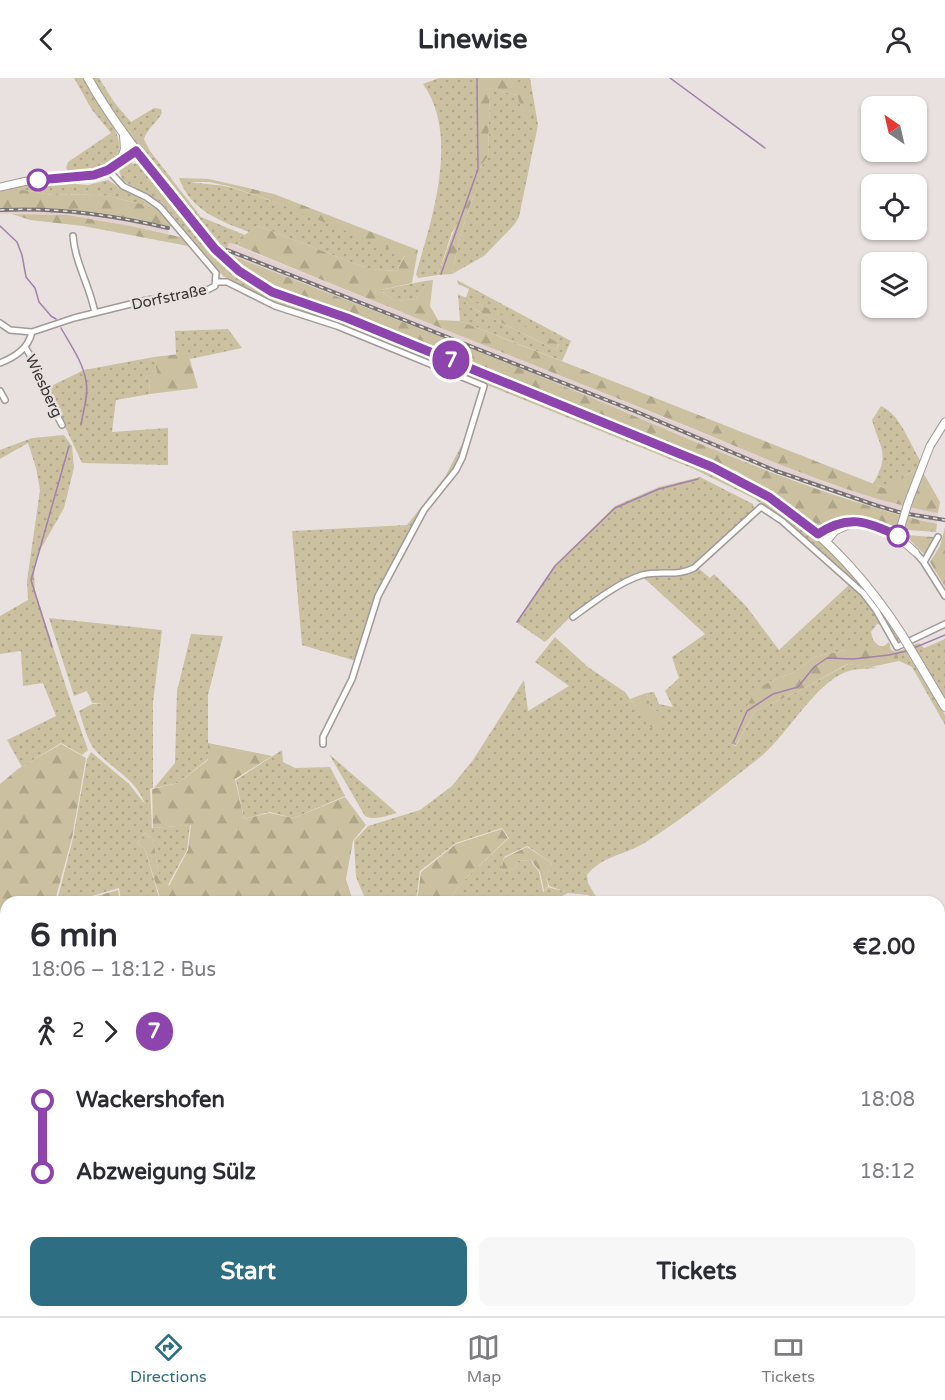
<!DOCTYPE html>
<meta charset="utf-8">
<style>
body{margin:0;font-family:"Varela Round",sans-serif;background:#f7f7f7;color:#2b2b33;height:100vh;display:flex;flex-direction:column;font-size:22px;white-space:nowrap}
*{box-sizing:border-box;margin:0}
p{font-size:20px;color:#7c7c81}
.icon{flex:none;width:33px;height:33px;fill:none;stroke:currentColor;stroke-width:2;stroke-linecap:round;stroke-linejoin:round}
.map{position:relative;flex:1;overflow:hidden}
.details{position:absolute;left:0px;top:818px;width:945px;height:422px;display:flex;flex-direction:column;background:#fff;border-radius:18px 18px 0 0;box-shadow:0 2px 4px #0004}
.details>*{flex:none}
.badge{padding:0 12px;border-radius:20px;font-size:21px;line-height:39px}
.needle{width:39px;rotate:326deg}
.fabs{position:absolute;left:861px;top:18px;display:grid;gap:12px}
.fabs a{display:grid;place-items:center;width:66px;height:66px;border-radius:12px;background:#fff;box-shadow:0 2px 4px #0004;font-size:30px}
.map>.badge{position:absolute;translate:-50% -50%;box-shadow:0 0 0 3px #fff}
.legs{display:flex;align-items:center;gap:9px;height:66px;padding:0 30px;font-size:20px}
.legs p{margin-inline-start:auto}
.headline{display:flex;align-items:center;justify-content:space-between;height:102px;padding:0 30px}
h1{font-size:33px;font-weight:800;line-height:45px}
.cta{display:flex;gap:12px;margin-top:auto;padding:12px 30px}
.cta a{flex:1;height:69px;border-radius:12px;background:#2e6e82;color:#fff;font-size:24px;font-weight:800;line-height:69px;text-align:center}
.cta a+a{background:#f7f7f7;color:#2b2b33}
ul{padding:0 30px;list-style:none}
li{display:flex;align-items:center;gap:21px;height:72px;font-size:22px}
li i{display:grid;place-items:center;width:9px;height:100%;margin:0 8px;background:currentColor}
li i::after{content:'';width:15px;height:15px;margin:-8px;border:4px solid;border-radius:50%;background:#fff}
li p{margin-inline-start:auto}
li:first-child i{background:linear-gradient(#0000 50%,currentColor 0)}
li:last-child i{background:linear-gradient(currentColor 50%,#0000 0)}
header{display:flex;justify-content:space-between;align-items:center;height:78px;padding:0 30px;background:#fff;font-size:27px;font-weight:800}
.tab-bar{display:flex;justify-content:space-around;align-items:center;height:84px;border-top:2px solid #e1e1e2;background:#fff;font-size:16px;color:#7c7c81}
.tab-bar a{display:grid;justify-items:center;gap:3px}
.tab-bar .active{color:#2e6e82}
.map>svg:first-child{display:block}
</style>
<header><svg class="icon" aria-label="back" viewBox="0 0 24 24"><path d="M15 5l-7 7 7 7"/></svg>Linewise<svg class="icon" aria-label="person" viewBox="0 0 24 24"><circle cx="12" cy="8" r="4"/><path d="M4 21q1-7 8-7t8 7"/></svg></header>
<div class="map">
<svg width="945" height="1238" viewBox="0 0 945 1238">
<defs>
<pattern id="grass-dots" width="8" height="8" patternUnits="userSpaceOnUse" patternTransform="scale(1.5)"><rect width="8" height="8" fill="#cbc1a0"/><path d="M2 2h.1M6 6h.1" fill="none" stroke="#afa68a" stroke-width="1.8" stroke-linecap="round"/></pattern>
<pattern id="forest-firs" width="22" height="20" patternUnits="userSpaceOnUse" patternTransform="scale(1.5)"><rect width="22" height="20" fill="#cbc1a0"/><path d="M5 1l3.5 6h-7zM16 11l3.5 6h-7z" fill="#afa68a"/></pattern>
</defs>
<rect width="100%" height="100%" fill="#e9e1e0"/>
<path fill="#e2d1d0" d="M0,130h49l50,5 71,13 -2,8 -32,-7 -68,-12 -68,-1z
M229,165l600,241 109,29 -1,11 -65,-17 -152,-55 -173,-72 -322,-127z"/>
<path fill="url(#grass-dots)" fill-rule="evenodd" d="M74,0h9c13,26 66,77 14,92 -11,3 -18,1 -28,2l-3,-4 2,-6 43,-29 -19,-23z
M92,0h7l15,24 17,20 23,-14 7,1 1,4c-5,10 -14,14 -18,26l6,12 51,66 44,18 -5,3 -3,7 -8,-2 -4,10 -13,-13 -88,-113z
M439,0h39l2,90 8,-12 2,-68 27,7 7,20 10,14 -25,-51h21l8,47 -19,92 -5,8 -30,31 -32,18 9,-41 13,-38 -22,37 -14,43 -20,3 -2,-4c16,-56 44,-138 7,-190z
M129,85l9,1 6,5 67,84 45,36 25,12 48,14 278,110 103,43 37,18 60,45 47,43 27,36 20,33h-3l-23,-38 -15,-20 -86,-73 -21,-14 -59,-29 -207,-84 -67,-27 -125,-45 -39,-18 -33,-19 -61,-73 -40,-23 -3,-10z
M179,100c10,7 38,5 54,10 58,18 115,43 172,66l-8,17 -28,-2 -111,-43 -9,6c-29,-11 -59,-22 -70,-54z
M64,102l13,1 -1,3 12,1 20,-5c14,10 30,15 43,26l-53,-12 -46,1 -40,-7z
M457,202l114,61 -9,20 -102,-40 -2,-27 12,13 86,43 3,-6 -93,-46 3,-9 -11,-5z
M425,203v5l-9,13 -21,2 -15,-11z
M228,251l14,19 -52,11 -2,-6 -12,2 -1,-24z
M154,279l3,16 -8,3 1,18 -34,6 -4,32 56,-4v37l-86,-2 -35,-75 37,-18z
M881,328c19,8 29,38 39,54l1,6 -36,22 -12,-4c17,-31 8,-33 -1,-64z
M64,357l8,11 2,22 -10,40 -25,44 -5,19 1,20 34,105 19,54 -6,5 -21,-12 -39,24 -15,-27 49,-24 -13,-33 -20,3 -2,-35 -21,3v-38l28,-16 -1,-19 13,-91 -4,-22 -8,-25 -28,16v-9l32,-12z
M462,366l-4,20 -31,38 -16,24 -32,64 -3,1 -20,70 -54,-16 -10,-114 115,-6 38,-48z
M700,399l53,27 1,5 -66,60 -10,3h-36l-71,44 -26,26 -29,-20 38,-56 61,-60 44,-19z
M697,489l13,11 4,-4 32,32 33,44 72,-67 9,8 22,34 -5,-1 -6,8 2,8 6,6h5l5,-4 2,8h-46l-30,7 -23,16 -23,9 -40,61 7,3 19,-35 44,-20 49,-27 30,4c-10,1 -23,0 -32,4 -32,12 -59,64 -87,86 -37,29 -73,59 -113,84 -20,13 -43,13 -59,33l1,8 10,17 -10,-5 -20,-2 -16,8h-104l18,-23 43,-40 -7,-10 -46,15 -36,28 -4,30h-50l-10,-24 -2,-36 14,-15 52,-16 32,-24 21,-26 51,-80 4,31 41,-25 -34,-24 20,-25 33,30 37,25 23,33 10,-13 -7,-4 -5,-15 8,-1 5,12 14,3 -8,-16 14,-13 -7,-21 33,-23 -62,-57 43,-2zM527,768l25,17 -6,13 3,10 17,6 -18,-5 -5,5 -4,-20 -9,-12 -13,1 -2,8 -14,2 3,-14z
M49,540l113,12 -9,72v86l-3,1 2,38 -6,-17 6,18 38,-3 -3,25 -19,35 -9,-9 -6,-37 -8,-6 -8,11 8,5 15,52h-39l-2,-13 -44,13h-18l16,-63 14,-79 4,-7 38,32 16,20c-8,-24 -34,-36 -50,-54 -8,-9 -12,-28 -16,-39l13,-7 14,-1h-14l-5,-12 -13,5z
M191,556l32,2 -15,59v64l-30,24 -24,5 21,-25 2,-72z
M945,561v61l-29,-49 -8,4 37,60v10l-33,-58 -13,-6 -2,-9 22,-9 5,5z
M282,672l1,12 12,6 35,-1 15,29 -51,22 -25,-6 -25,7 -8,-39z
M329,676l68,59c-11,3 -22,8 -32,3z
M945,949v44h-6v-39z
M939,1003h6v59l-6,5z"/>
<path fill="url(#forest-firs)" d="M478,0h31l2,4 14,8 11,35 -2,4 -10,-13 -7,-21 -27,-7 -2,68 -9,13z
M179,100l30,1 65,15 144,56 -6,33 -32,7 15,11 21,-2 9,-13v-5l8,-1 -3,26 8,14 22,1 424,167 36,-21 20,35 -2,11c-98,-18 -187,-62 -279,-98 -140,-56 -282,-112 -422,-170l3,-7 18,-12 111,43 28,2 8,-16 -138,-56 -39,-13 -19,-4h-24z
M12,110l40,7 46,-1 53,12 7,4 15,17c-57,-12 -115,-22 -173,-19v-18z
M467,116h7l-13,39 -9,41 -14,1z
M12,136l56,1 68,12 44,10 8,9 -105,-20 -53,-6z
M225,175c117,46 235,90 350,138 118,49 237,105 362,133l-1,8 -43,-3 -14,-8 -22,-5 -19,1 -19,12 -41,-32 -40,-25 -216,-90 -258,-101z
M458,216l101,49 -3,7 -86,-43z
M188,275l10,35 -48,6 -1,-18 8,-3 -3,-16z
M945,449v60l-15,-25 10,-16z
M905,457l29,2 -9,18z
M845,572h46l6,2 2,9 -28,6 -24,-3 -48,27 -44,20 -19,34 -8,-2 27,-52 14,-9 23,-9 23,-16z
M646,615l5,15 7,4 5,10 -8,7 -8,-4 -17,-26z
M208,665l64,13 -37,23 9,40 25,-6 25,5 51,-21 21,28 -13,16 -7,38 7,22h-192l-16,-52 -8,-5 8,-11 8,6 6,36 10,11 19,-36 3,-25 -38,3 -1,-39 26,-6 30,-23z
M61,666l25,14 -14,80 -17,63 -49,1v409h485l4,5h-495v-532l18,-15z
M502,751l6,9 -42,40 -18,23h-31l4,-29 35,-28z
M527,769l25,16 -6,13 2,10 -4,5 -4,-19 -9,-12 -14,1 -2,8 -14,2 3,-13z
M118,812l2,11h-41z
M517,1233h320l3,5h-335z"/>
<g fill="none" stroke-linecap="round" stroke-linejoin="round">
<path stroke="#a480ac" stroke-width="1.5" d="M670,0l95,70
M0,148l17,16 5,13 4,22 9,11 4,14 12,14 5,3
M441,196l37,-105 -1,-91
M61,250c9,16 22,34 25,53 3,14 -3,30 -5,44
M517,544l38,-56 60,-58 44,-19 39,-10
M52,569l-21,-67 38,-134
M914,570l31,-13
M734,663l13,-30 26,-17 25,-7 16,-20 13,-9 26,1 36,-4 18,-4"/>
<g stroke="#a19a99" stroke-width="8">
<path id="minor" d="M73,158c2,27 17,50 22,77
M216,204h11l48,24 62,20 147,60 -22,72 -6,12 -32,40 -46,86 -26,83 -29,58v7
M0,245l10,7 22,2 42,-14 73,-18 56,-8 12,-6 1,-13 -56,-66 -14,-10 -23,-11 -15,-16
M25,269l11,18 13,35 13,25
M0,285c15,-6 28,-14 32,-31
M0,313l5,9
M915,474l8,9 22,35
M924,484l14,-25
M573,539c19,-14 46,-35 69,-42 18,-5 35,2 52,-7l67,-61 21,14 81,72 13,17 21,37 48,-23"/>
</g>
<g stroke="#a19a99" stroke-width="9">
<path id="tertiary" d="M0,109l27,-6 68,-6 13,-5 29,-19
M908,425l22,-57 15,-24
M818,456c38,-24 67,-10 97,18
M826,464l9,-11 13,-6"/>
</g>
<g stroke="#a19a99" stroke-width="10">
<path id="secondary" d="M88,0c21,38 47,71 73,105 28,35 55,75 94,99 37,24 83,33 123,49 70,28 139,56 209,84 51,21 105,39 155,66 67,36 119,90 160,154
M121,83l4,-12 -1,-13
M917,582l28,47"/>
</g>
<use href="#minor" stroke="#fff" stroke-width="5"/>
<use href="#tertiary" stroke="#fff" stroke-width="7"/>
<use href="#secondary" stroke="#fff" stroke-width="8"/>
<g stroke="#777372" stroke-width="4">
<path id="rail" d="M0,132c57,-3 113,5 168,18
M227,172l410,162 139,59 102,35 24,7 43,7"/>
</g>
<use href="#rail" stroke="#e9e1e0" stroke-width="1.5" stroke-dasharray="4.5" stroke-linecap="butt"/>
<g stroke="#a19a99" stroke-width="9" stroke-linecap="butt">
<path id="tertiary-bridge" d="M898,458l10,-33"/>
</g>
<g stroke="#a19a99" stroke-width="10" stroke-linecap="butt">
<path id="secondary-bridge" d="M902,557l15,25"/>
</g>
<use href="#tertiary-bridge" stroke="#fff" stroke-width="7"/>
<use href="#secondary-bridge" stroke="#fff" stroke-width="8"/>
</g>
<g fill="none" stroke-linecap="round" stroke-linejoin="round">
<g stroke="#fff" stroke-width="14">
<path id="line-1" d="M38,102l56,-5 14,-5 28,-19 79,98 24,22 33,21 75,26 365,149 57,30 49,37c30,-20 49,-13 80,2"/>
</g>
<use href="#line-1" stroke="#8e44ad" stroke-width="9"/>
</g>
<g fill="#fff" stroke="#8e44ad" stroke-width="3">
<circle cx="38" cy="102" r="10"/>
<circle cx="898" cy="458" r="10"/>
</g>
<g text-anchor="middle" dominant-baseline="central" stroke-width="5" stroke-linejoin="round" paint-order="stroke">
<g font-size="15" fill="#373434" stroke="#e9e1e0">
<text transform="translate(169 219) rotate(-12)">Dorfstraße</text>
<text transform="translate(44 308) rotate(65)">Wiesberg</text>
</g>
</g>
</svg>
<div class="fabs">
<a><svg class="needle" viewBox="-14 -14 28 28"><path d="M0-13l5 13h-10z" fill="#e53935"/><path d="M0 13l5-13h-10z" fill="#7c7c81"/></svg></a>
<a><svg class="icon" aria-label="locate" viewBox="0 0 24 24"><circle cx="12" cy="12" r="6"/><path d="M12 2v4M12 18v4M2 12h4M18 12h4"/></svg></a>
<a><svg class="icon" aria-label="layers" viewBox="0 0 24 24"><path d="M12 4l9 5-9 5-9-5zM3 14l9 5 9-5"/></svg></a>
</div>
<b class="badge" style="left:451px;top:282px;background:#8e44ad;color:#fff">7</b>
<section class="details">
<div class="headline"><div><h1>6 min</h1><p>18:06 – 18:12 · Bus</p></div><b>€2.00</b></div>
<div class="legs"><svg class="icon" aria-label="walk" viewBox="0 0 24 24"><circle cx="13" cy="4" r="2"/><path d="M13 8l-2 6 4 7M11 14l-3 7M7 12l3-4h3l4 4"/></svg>2<svg class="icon" aria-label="forward" viewBox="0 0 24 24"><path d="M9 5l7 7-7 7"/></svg><b class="badge" style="background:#8e44ad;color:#fff">7</b></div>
<ul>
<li><i style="color:#8e44ad"></i><b>Wackershofen</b><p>18:08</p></li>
<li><i style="color:#8e44ad"></i><b>Abzweigung Sülz</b><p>18:12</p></li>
</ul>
<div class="cta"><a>Start</a><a>Tickets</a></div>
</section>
</div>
<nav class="tab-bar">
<a class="active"><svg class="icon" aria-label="directions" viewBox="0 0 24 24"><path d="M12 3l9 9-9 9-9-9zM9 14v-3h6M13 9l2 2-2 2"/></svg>Directions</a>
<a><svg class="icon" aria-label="map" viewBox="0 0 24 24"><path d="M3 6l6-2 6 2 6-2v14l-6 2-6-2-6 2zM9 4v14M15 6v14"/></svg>Map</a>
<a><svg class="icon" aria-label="tickets" viewBox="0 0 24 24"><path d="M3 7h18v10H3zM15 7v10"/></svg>Tickets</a>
</nav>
